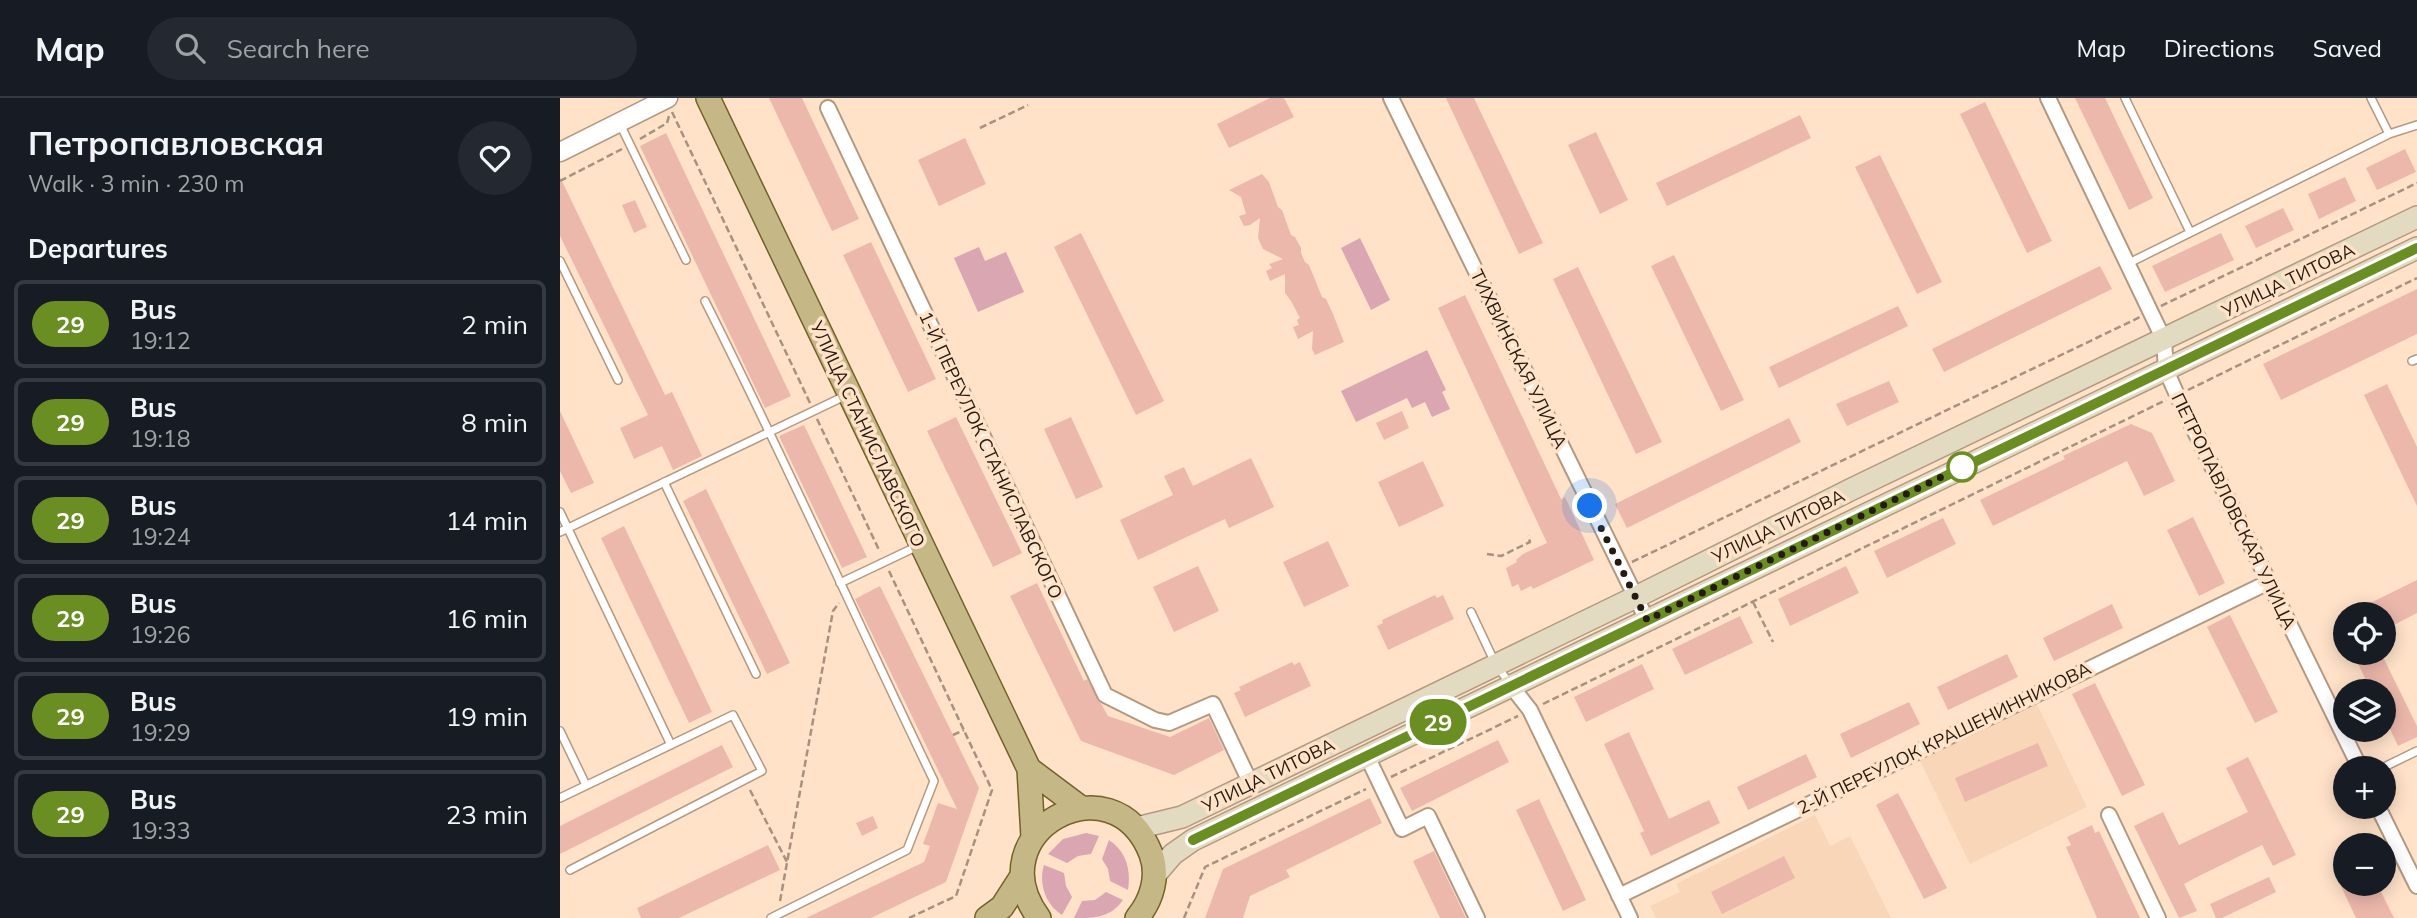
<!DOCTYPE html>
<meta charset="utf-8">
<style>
body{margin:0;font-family:Mulish,sans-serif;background:#242831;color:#f1f3f6;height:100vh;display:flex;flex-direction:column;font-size:26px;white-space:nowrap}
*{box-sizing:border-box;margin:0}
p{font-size:23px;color:#9ea1a6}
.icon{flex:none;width:38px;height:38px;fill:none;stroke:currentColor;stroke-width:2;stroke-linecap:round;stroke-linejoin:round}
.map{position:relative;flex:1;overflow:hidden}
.panel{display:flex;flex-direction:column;background:#171b24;width:560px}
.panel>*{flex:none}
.badge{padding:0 14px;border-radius:23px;font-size:24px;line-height:46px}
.fabs{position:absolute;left:1773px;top:504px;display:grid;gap:14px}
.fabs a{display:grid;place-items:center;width:63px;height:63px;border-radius:50%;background:#171b24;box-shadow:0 4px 18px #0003;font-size:35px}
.you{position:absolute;width:35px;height:35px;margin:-18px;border:5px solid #fff;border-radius:50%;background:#1a73e8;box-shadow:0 0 0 10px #1a73e833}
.map>.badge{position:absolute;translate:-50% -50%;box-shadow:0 0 0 4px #fff}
h2{padding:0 28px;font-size:26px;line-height:63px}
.round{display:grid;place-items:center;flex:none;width:74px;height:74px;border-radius:37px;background:#242831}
.overview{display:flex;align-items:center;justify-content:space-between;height:119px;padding:0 28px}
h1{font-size:33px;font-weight:700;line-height:52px}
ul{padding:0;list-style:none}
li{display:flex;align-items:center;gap:21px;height:88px;margin:0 14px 10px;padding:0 14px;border:4px solid #363941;border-radius:10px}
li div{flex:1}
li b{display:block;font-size:26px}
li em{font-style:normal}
li .badge{min-width:77px;font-weight:700;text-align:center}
header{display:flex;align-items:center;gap:42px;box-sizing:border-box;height:98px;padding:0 35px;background:#171b24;border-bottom:2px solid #363941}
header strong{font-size:33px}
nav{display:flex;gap:38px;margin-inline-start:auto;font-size:24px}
.search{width:490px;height:63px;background:#242831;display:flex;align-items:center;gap:18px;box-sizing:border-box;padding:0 24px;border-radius:38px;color:#9ea1a6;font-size:26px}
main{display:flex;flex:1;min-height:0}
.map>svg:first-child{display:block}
</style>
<header>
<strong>Map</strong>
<div class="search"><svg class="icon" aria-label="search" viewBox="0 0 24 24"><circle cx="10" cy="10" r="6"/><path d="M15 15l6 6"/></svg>Search here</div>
<nav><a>Map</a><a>Directions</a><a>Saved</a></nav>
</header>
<main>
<section class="panel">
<div class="overview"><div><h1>Петропавловская</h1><p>Walk · 3 min · 230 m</p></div><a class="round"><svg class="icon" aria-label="heart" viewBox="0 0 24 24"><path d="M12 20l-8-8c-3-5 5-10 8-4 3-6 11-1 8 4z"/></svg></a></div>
<h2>Departures</h2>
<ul>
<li><span class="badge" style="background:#6b8e23;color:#fff">29</span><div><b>Bus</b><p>19:12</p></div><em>2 min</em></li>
<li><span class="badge" style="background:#6b8e23;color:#fff">29</span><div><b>Bus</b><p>19:18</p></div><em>8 min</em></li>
<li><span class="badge" style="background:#6b8e23;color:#fff">29</span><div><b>Bus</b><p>19:24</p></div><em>14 min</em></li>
<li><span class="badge" style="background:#6b8e23;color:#fff">29</span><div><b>Bus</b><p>19:26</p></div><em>16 min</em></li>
<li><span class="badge" style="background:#6b8e23;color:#fff">29</span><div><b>Bus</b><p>19:29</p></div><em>19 min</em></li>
<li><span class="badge" style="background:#6b8e23;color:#fff">29</span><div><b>Bus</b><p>19:33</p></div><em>23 min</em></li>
</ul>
</section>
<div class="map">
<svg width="1857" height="820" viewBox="0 0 1857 820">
<rect width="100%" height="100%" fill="#ffe2c8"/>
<path fill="#fad6b8" d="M1476,604l51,105 -117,57 -51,-105z
M1255,717l15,31 20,-10 41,82h-235l-6,-12 30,-14 -4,-8z"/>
<path fill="#d9a6b1" d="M800,140l30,62 -19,10 -30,-62z
M419,149l6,14 21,-9 18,40 -46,20 -24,-54z
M867,252l19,40 -4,2 8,17 -18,8 -7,-15 -13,6 -5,-10 -51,24 -15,-31z
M526,735l13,3 -8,18 -13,2 -11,7 -19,-9 15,-15z
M549,742c18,12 22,30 19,50l-18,-9 -2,-12 -6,-10z
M484,767l20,8 2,13 6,11 -10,18c-16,-10 -24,-31 -18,-50z
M546,794l17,8c-13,18 -28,18 -49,18l8,-17 13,-1z"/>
<path fill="#edb8ac" d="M209,0h33l57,121 -27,12z
M710,0h14l10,19 -65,31 -12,-24z
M886,0h28l69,145 -24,11z
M1515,0h30l48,100 -24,12z
M1425,4l67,139 -25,12 -67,-139z
M1240,17l11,23 -144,68 -11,-23z
M1036,34l32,68 -28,14 -32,-69z
M106,35l125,263 -26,12 -125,-262z
M405,40l21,46 -47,22 -21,-46z
M1845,51l11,23 -39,18 -11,-22z
M1320,57l62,127 -25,12 -62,-127z
M702,76l7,8 9,25 4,3 9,25 4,2 6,11v5l4,9 4,3 13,32 4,2 7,15 11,28 -29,13 -3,-6 1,-18 -15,8 -5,-12 6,-2 -2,-5 3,-2 -9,-17 -6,-8v-19l-15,7 -4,-10 6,-3 -3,-4 14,-5 -20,-10 -5,-11 2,-20 -10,7 -6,1 -5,-10 7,-2 -5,-17 -12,-7z
M0,79l105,218 7,-3 30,64 -29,14 -11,-24 -28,13 -14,-31 28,-13 -88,-179z
M1785,79l11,24 -37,18 -11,-25z
M75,102l12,27 -13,6 -12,-28z
M1723,110l11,22 -38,18 -11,-22z
M521,135l83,168 -28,14 -82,-168z
M1661,135l13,27 -69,32 -13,-26z
M311,144l65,137 -28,13 -65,-137z
M1114,157l70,145 -23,11 -70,-145z
M1540,168l12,23 -168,83 -12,-23z
M1018,169l84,175 -26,12 -83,-175z
M1857,191v45l-136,66 -18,-36z
M905,197l96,204 4,-2 29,63 -61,29 -2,-3 -10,5 -3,-7 -6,3 -6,-19 11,-6 -1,-2 7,-6 24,-11 -109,-235z
M1338,208l10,20 -129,62 -10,-21z
M1329,283l10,21 -52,24 -11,-22z
M1827,286l30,63v59l-53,-111z
M0,313l34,72 -23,10 -11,-22z
M842,313l7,17 -25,12 -8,-17z
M396,319l66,136 -29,14 -66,-136z
M511,319l32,70 -27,12 -32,-70z
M1229,320l12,24 -174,86 -12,-24z
M1571,326l21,9 23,48 -31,15 -17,-35 -134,65 -13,-26 85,-41 -2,-3z
M244,327l63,132 -25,11 -63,-132z
M691,360l23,49 -45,21 -4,-9 -87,41 -18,-40 53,-25 -9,-19 20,-9 9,19z
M863,363l21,45 -45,21 -21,-45z
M146,391l84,174 -23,11 -84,-173z
M1633,419l32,66 -26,13 -32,-66z
M1383,420l13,26 -69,34 -13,-27z
M64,428l88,186 -23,11 -88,-185z
M768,443l21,45 -45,21 -21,-45z
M638,468l21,45 -45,21 -21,-45z
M1286,468l13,27 -69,33 -12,-27z
M1857,482v33l-33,17v-16h-36z
M477,485l47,98 3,-2 21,37 62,21 39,-19 15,32 -50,25 -93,-34 -71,-145z
M320,488l99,202 -33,94 -75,36h-65l118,-56 6,-16 -7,-2 15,-41 19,6 -102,-210z
M875,497l2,3 6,-3 11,24 -66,31 -11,-24 6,-3 -1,-3z
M1552,506l11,24 -69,33 -11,-23z
M1670,517l48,97 -23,11 -48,-96z
M1180,518l13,27 -68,32 -13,-26z
M1793,555h28l36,73v11l-19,9 -14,-30v-25h-13z
M1447,556l11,23 -70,33 -11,-23z
M732,564l2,3 6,-3 11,24 -66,31 -11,-24 7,-3 -2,-3z
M1082,566l12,25 -68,33 -12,-25z
M1535,585l50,102 -23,11 -50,-102z
M1349,604l11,22 -69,34 -11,-24z
M1069,634l40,87 40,-19 11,23 -69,33 -11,-23 4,-2 -40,-87z
M938,642l11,22 -97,49 -12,-23z
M1478,645l10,23 -83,36 -10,-24z
M162,647l11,22 -173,87v-28z
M1246,656l11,23 -69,33 -11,-23z
M1688,659l48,98 -23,11 -11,-21 -67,33 -11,6 13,27 -18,7 -45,-92 29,-14 16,33 69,-33 -22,-44z
M1338,695l49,95 -23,11 -48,-94z
M810,700l12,25 -96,47 4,7 -40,19 -7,22h-38l18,-49z
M979,701l47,101 -23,11 -47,-101z
M313,718l5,12 -16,8 -6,-13z
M1532,727l3,8 4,-2 41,87h-43l-31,-71 5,-2 -4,-8z
M208,747l12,25 -101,48h-38l-4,-10z
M874,753l32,67h-26l-27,-57z
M1224,758l11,22 -73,36 -11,-22z
M1709,779l7,15 -54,26h-6l-6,-14z
M1780,786h37l17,34h-38z"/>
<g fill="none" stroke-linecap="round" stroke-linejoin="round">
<g stroke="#b49981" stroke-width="10">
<path id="service" d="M1565,0l65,134
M1811,0l18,36
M59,24l67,138
M0,163l58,119
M1567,166l262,-130 28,-9
M145,203c80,158 152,320 229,480l-27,69 -136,68
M1852,263l5,-2
M104,384l92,192
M0,414l111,233
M0,434l287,-137
M280,485l78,-37
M911,514l25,53 15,20
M0,633l26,54
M1822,670l35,-17
M0,700l173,-83 29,56 -192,99"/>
</g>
<g stroke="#b49981" stroke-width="18">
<path id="minor" d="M831,0l256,522
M1488,0l116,242 2,30 11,25 183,373
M268,10l277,587 50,25 14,3 44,-19 38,80
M952,589l18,23 100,208
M807,658l35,73 26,-13 49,102
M1818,709l39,79
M1549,717l49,103
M1059,798l650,-314"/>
</g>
<g stroke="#b49981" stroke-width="21">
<path id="tertiary" d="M0,54l108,-54"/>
</g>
<g stroke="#b49981" stroke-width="24">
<path id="secondary" d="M577,730l45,-11 454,-220 216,-108 565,-272
M595,777l18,-21 20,-14 1224,-592"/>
</g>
<g stroke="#736128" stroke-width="26">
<path id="primary" d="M148,0l321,671 4,68
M469,671l52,39
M427,820l15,-11 20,-31
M479,820c-64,-86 74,-162 112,-64 8,22 1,46 -14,64"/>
</g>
<path stroke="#a8927f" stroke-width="2.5" stroke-dasharray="7 3.5" stroke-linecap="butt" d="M112,14l138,291
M420,30l48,-23
M80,41l27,-16 2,-7
M0,83l62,-32
M1601,208l256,-123
M1628,292l229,-112
M257,321l63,133
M927,456l14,2 29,-14 -2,-6
M1072,464l508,-245
M329,473l103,219 -36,106 -47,22
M1193,504l20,40
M983,606l623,-304
M393,637l11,-5
M831,679l127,-61
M190,692l37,72
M220,803l53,-290 6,-8
M624,820l21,-51 161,-78"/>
<use href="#service" stroke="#fff" stroke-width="7"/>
<use href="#minor" stroke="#fff" stroke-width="14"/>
<use href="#tertiary" stroke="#fff" stroke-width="18"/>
<use href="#secondary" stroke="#e2dbc2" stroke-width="21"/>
<use href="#primary" stroke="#c5b786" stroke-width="23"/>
</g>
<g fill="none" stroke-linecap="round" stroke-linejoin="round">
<g stroke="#fff" stroke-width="16">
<path id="line" d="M633,742l1224,-592"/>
</g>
<use href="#line" stroke="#6b8e23" stroke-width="10"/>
<path stroke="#241a10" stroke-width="7" stroke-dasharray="0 12.6" d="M1030,408l57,114 317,-154 -2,1"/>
</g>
<circle fill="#fff" stroke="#6b8e23" stroke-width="3.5" cx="1402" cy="369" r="14"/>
<g text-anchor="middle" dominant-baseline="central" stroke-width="7" stroke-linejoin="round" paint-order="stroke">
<g font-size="18" fill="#241a10" stroke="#ffe2c8">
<text transform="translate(1728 182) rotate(-26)">УЛИЦА ТИТОВА</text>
<text transform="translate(959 261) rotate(64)">ТИХВИНСКАЯ УЛИЦА</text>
<text transform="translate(308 336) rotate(65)">УЛИЦА СТАНИСЛАВСКОГО</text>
<text transform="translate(431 357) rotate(65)">1-Й ПЕРЕУЛОК СТАНИСЛАВСКОГО</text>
<text transform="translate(1674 413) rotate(64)">ПЕТРОПАВЛОВСКАЯ УЛИЦА</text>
<text transform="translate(1218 428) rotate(-26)">УЛИЦА ТИТОВА</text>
<text transform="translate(1384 640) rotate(-26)">2-Й ПЕРЕУЛОК КРАШЕНИННИКОВА</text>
<text transform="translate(708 677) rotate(-26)">УЛИЦА ТИТОВА</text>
</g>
</g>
</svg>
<div class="fabs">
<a><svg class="icon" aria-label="locate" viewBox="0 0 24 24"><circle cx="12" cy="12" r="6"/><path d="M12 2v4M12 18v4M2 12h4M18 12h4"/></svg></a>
<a><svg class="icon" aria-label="layers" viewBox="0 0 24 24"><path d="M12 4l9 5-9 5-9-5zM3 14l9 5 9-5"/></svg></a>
<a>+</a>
<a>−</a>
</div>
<div class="you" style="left:1030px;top:408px"></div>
<b class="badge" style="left:878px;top:624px;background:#6b8e23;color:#fff">29</b>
</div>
</main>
